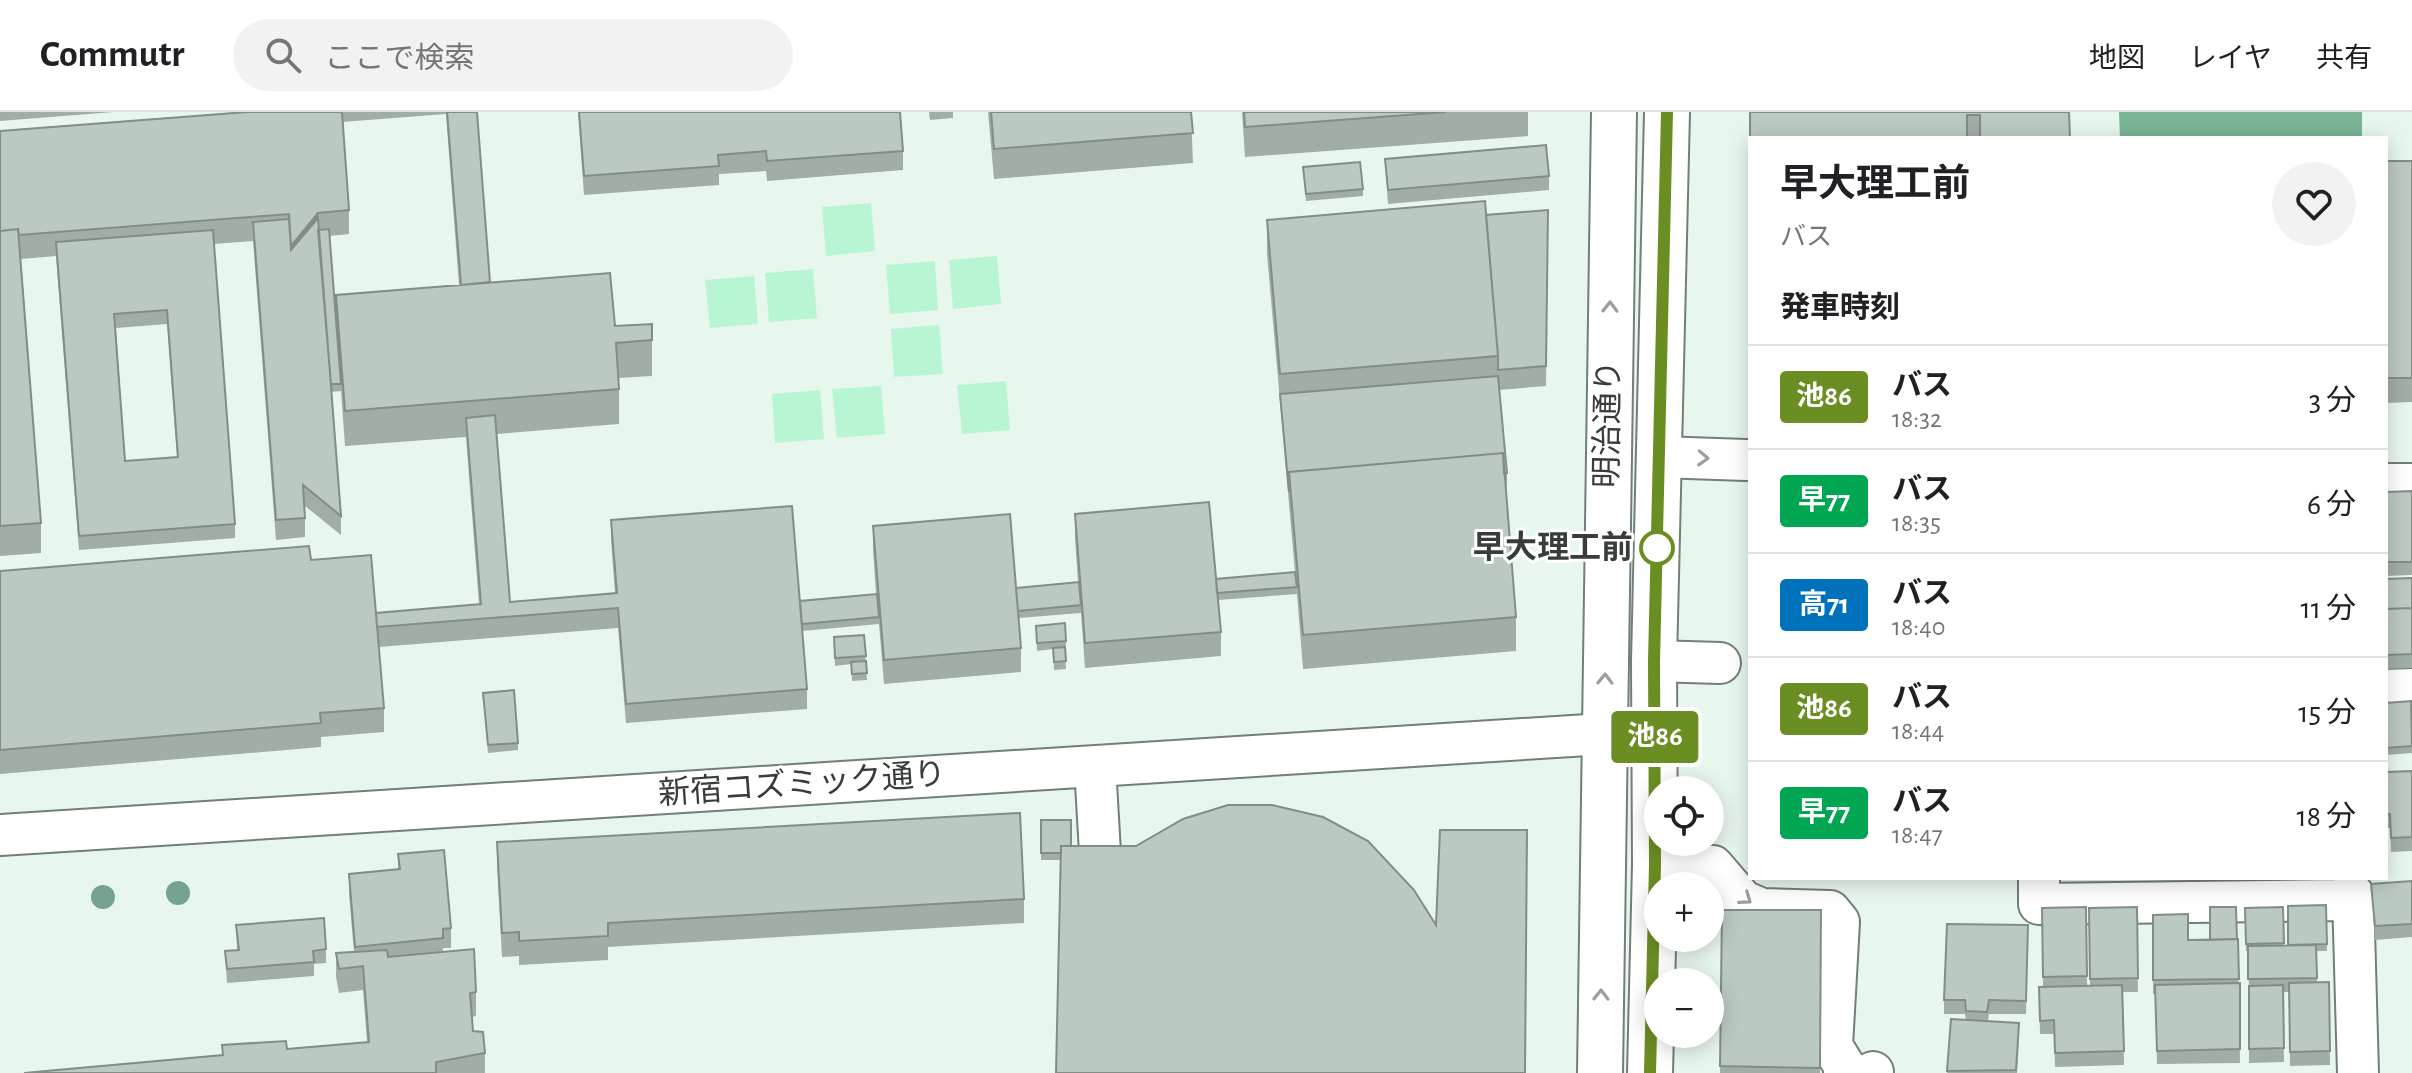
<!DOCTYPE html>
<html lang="ja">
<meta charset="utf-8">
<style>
body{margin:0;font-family:"Alegreya Sans","Noto Sans JP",sans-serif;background:#f2f2f2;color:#202124;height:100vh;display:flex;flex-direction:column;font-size:30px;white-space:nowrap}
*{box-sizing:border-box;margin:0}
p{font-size:26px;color:#757577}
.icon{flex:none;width:44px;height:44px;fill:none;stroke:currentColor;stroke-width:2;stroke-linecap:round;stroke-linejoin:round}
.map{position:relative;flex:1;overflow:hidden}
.panel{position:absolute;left:1748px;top:24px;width:640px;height:744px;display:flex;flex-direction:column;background:#fff;border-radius:0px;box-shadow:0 4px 20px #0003}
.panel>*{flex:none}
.badge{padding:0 16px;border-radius:6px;font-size:28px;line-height:52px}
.tools{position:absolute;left:1644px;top:664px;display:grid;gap:16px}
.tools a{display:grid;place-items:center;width:80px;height:80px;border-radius:50%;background:#fff;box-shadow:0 4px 20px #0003;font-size:40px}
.map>.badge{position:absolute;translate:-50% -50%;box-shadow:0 0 0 4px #fff}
h2{padding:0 32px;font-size:30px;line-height:72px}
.round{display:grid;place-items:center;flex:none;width:84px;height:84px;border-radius:42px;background:#f2f2f2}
.head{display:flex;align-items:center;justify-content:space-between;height:136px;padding:0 32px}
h1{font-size:38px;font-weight:700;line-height:60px}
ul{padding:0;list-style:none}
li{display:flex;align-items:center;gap:24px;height:104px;padding:0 32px;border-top:2px solid #e0e0e0}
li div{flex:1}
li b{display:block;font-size:30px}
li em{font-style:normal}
li .badge{min-width:88px;font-weight:700;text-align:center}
header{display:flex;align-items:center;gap:48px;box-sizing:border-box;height:112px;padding:0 40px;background:#fff;border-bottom:2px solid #e0e0e0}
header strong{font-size:38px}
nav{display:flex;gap:44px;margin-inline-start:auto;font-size:28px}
.search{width:560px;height:72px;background:#f2f2f2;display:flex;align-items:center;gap:20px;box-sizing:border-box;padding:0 28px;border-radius:44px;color:#757577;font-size:30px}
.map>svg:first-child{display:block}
</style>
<header>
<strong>Commutr</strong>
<div class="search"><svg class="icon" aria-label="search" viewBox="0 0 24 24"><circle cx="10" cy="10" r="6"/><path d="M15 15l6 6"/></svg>ここで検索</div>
<nav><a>地図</a><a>レイヤ</a><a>共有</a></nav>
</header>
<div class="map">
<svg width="2412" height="961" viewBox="0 0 2412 961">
<rect width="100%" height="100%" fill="#e8f7ee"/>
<path fill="#b8f5d3" d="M871,91l4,48 -49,5 -4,-49z
M997,144l4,48 -48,5 -4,-49z
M935,149l3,49 -48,4 -4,-49z
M813,157l4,49 -48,4 -4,-49z
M754,164l4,48 -48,4 -5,-48z
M939,213l4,49 -49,3 -3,-48z
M1006,269l4,49 -48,4 -5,-49z
M881,274l4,48 -48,4 -5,-49z
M820,278l4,49 -49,4 -3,-49z"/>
<path fill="#79b594" d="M2119,0h243v26h-242z"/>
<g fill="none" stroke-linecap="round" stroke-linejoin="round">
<g stroke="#727f77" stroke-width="44">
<path id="minor" d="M1659,345l87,3
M2386,372h26
M1654,549l66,2
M2386,578l26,-1
M1095,654l6,104
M0,723l1604,-101
M1655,753l58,1 30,35 19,8 68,2 9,11 -7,124 13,21 -1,6
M2039,766v26l299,-4 15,-6 5,179
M1873,960v1"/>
</g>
<g stroke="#727f77" stroke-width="48">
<path id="major" d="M1600,961l14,-961
M1650,961l5,-208 -1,-204 13,-549"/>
</g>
<use href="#minor" stroke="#fff" stroke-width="40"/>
<use href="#major" stroke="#fff" stroke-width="44"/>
</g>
<g fill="#76a38e">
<circle cx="178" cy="781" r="12"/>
<circle cx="103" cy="785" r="12"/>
</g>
<path fill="#a1aea6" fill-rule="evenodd" d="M0,0h114l-114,9z
M247,0h230l13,170 162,58v36l-33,2v46l-122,10 13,168 105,-8 -4,-55v-19l189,81 76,-7 -3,-44v-24l143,62 62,-6 -3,-44v-24l141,65 79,-7 -28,-318v-34l219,-5 62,-5 -2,176 -47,4 8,83v14h-1l10,130v34l-213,18 -6,-75 -79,6 3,32v24l-136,12 -4,-55 -62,5 2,30v24l-137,12 -5,-60 -77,7 5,58v20l-181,14 -8,-95 -239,19 5,61v24l-63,5v10l-321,27v-203l311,-11 65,53 103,-9 -13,-167 -121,9 -4,-55 -10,1 10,124v19l-36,-29v31l-29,3 -23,-299 -39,3 21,280v14l-156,12 -23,-294 -35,3 20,264v30l-41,3v-425zM446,2l13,171 -123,10v27l-6,-86 19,-2v-24l-7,-88zM167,212l10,133 -52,4 -9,-133z
M578,0h322l3,39v19l-136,11 -1,-10 -47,3v11l-135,10z
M929,0h24v6l-23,2z
M988,0h203l2,51 -199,16z
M1242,0h286v24l-283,21z
M1750,0h319l1,26h-320z
M1385,47l164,17v14l-161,14z
M2386,49h26v241l-26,1z
M1303,55l60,22v7l-57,5z
M2412,379v84l-26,1v-84z
M2412,466v90l-26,1v-90z
M1036,514l30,15v7h-1l1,21 -12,1 -1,-21 -16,2z
M864,523l3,45 -15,1 -1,-17 -16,2 -1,-29z
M483,581l35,50v7l-30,3z
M2386,591l26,14v36l-26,2z
M2412,659v80l-21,1 -1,-24h-4v-56z
M1041,708l30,26 -10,14h-20z
M497,730l527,57v24l-416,24v13l-89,5v-9l-17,1 -5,-91z
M398,742l53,74v20h-8v4l33,40v24l-4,1 1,14 12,22v20h-461l198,-18v-10l65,4 80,-7 -4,-52 -24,3 -3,-16v-24l18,-1 -5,-58v-20l49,-5z
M2412,769v56l-37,3 -4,-56z
M2326,793l1,46h-11l1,32 12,-1 1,83 -40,1 -1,-74h-6l1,70 -35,1v-70l-1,-42h-2l-1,-43 38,-1 1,39h4z
M2086,795l1,79 3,-1 -1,-77 48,-1 1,85h-15l1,73 -69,2 -1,-33h-14l-1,-47 4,-1 -1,-78z
M1722,798h99l-1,163h-100z
M2153,803l35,25 50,-1 2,124 -83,1 -2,-70h-2z
M236,813l90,24v14l-12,1v12l-87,7 -2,-32 12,-1z
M2028,813l-2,89h-37l-1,7 31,16 -2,36h-70l4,-54 15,1 -1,-6h-21v-14z"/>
<path fill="#838d87" d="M318,101v24l-27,33v-24z"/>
<path fill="#bbcac1" stroke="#838d87" stroke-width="2" fill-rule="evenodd" d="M247,0h95l7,98 -31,3 -27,33 -2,-32 -270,21 -1,-6 -18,2v-100z
M447,0h30l13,170 -29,3z
M579,0h321l3,39 -136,10 -1,-10 -48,4 1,11 -135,10z
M991,0h200l2,21 -199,16z
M1244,0h202l-201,15z
M1750,0h319l1,26h-90v-23h-13v23h-217z
M1546,33l3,31 -161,14 -3,-31z
M2386,49h26v217h-26z
M1360,50l3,27 -57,5 -3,-27z
M1485,89l13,155 -218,18 -13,-154z
M1548,98l-2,156 -48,4v-14l-12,-141z
M318,106l23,298 -38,-31 2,33 -29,2 -23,-298 36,-3 2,31z
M18,117l23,294 -41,3v-295z
M329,117l12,155h-10l-13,-154z
M213,118l22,294 -156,12 -23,-294zM167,198l11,147 -53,4 -11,-147z
M610,161l5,53 37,-2v16l-36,3 3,46 -274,22 -9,-116z
M1498,264l9,97h-3l-1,-20 -214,19v20l-9,-98z
M495,303l15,187 107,-9 -6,-73 181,-14 15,183 -181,15 -8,-96 -241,19 -1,-14 105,-9 -15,-186z
M1503,341l13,164 -213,18 -14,-163z
M2412,379v71h-26v-70z
M1209,390l12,130 -136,11 -10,-129z
M1010,402l11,134 -137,12 -11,-134z
M309,434l2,14 60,-5 13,153 -64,5 1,10 -321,27v-179z
M1295,460l2,15 -80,6 -1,-14z
M2412,466v30l-26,1v-30z
M1079,470l2,23 -63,6 -2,-23z
M877,482l2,23 -77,7 -2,-23z
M2412,496v46l-26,1v-46z
M1065,511l1,18 -29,2 -1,-17z
M864,523l2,21 -31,2 -1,-21z
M1065,535l1,14 -12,1 -1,-14z
M866,549l1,12 -15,1 -1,-12z
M514,578l4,53 -30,2 -5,-52z
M2411,589l1,45 -26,2v-45z
M2412,659v66l-21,1 -1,-24h-4v-42z
M1228,693h44l51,12 45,24 46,49 22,35 4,-95h87l-2,243h-469l5,-227h75l47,-27z
M1020,701l4,86 -416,24v13l-89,5v-9l-17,1 -5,-91z
M1041,708h30v26h-10v7h-20z
M444,738l7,78 -8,1v9l-88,9 -6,-73 51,-5 -2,-15z
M2412,769v43l-37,2 -4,-42z
M2326,793l1,39 -39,1v-39z
M2086,795l1,69 -44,1 -1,-69z
M2137,795l1,71 -48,1 -1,-71z
M2210,795h26l1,32 -27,1z
M2283,795l1,36 -38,1 -1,-36z
M1722,798h99l-1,158 -100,-2z
M2188,802v26l50,-1 1,40 -86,1v-65z
M324,806l2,31 -13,2 1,11 -87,7 -2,-18 14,-1 -3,-25z
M1947,812l81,1 -2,76 -37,-1 -2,12 -21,-1 -1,-11h-21z
M2316,833l1,33 -69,1v-33z
M474,837l2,43 -6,1 3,38 10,1 2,21 -49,9v11h-412l199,-18 -1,-10 64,-4 1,8 82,-7 -6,-76 -24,3 -3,-16 51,-3 1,7z
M2329,870l1,69 -40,1 -1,-69z
M2240,871v66l-83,2 -2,-66z
M2122,873l2,66 -69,2 -1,-33 -14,1 -1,-34z
M2283,873l1,63 -35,1v-63z
M1951,907l68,4 -3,47 -69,1z"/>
<defs><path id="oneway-chevron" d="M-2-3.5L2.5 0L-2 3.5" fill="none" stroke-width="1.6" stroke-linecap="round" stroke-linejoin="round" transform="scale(2)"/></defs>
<g stroke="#9c9e9c">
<use href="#oneway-chevron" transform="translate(1610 195) rotate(-89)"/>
<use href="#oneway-chevron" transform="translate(1703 346) rotate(2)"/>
<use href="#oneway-chevron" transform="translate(1605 567) rotate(-89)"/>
<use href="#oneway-chevron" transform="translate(1746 787) rotate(35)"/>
<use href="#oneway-chevron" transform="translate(1601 883) rotate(-89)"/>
</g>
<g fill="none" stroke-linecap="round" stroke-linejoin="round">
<g stroke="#fff" stroke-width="18">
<path id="line" d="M1650,961l5,-208 -1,-204 13,-549"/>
</g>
<use href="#line" stroke="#6b8e23" stroke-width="12"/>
</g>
<circle fill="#fff" stroke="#6b8e23" stroke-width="4" cx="1657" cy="436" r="16"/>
<g text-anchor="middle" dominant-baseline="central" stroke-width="6" stroke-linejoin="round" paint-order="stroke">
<g font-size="32" fill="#383d3a" stroke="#fff">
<text transform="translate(1608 312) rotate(-89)">明治通り</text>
<text transform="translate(802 672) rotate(-4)">新宿コズミック通り</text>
</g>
<g font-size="32" font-weight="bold" fill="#383d3a" stroke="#fff" text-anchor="end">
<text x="1633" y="436">早大理工前</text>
</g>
</g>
</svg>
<div class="tools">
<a><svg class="icon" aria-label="locate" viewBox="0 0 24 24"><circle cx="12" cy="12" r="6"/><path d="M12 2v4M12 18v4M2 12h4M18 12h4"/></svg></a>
<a>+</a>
<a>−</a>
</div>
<b class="badge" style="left:1655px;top:625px;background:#6b8e23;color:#fff">池86</b>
<section class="panel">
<div class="head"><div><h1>早大理工前</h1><p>バス</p></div><a class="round"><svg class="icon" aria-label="heart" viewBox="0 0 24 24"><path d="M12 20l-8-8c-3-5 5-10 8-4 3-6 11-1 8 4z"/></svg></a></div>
<h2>発車時刻</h2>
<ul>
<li><span class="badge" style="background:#6b8e23;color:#fff">池86</span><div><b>バス</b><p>18:32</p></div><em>3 分</em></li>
<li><span class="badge" style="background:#00a651;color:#fff">早77</span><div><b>バス</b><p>18:35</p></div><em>6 分</em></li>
<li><span class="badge" style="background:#0072bc;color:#fff">高71</span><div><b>バス</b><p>18:40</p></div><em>11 分</em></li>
<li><span class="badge" style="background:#6b8e23;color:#fff">池86</span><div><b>バス</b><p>18:44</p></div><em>15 分</em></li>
<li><span class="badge" style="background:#00a651;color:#fff">早77</span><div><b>バス</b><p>18:47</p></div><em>18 分</em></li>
</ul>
</section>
</div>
